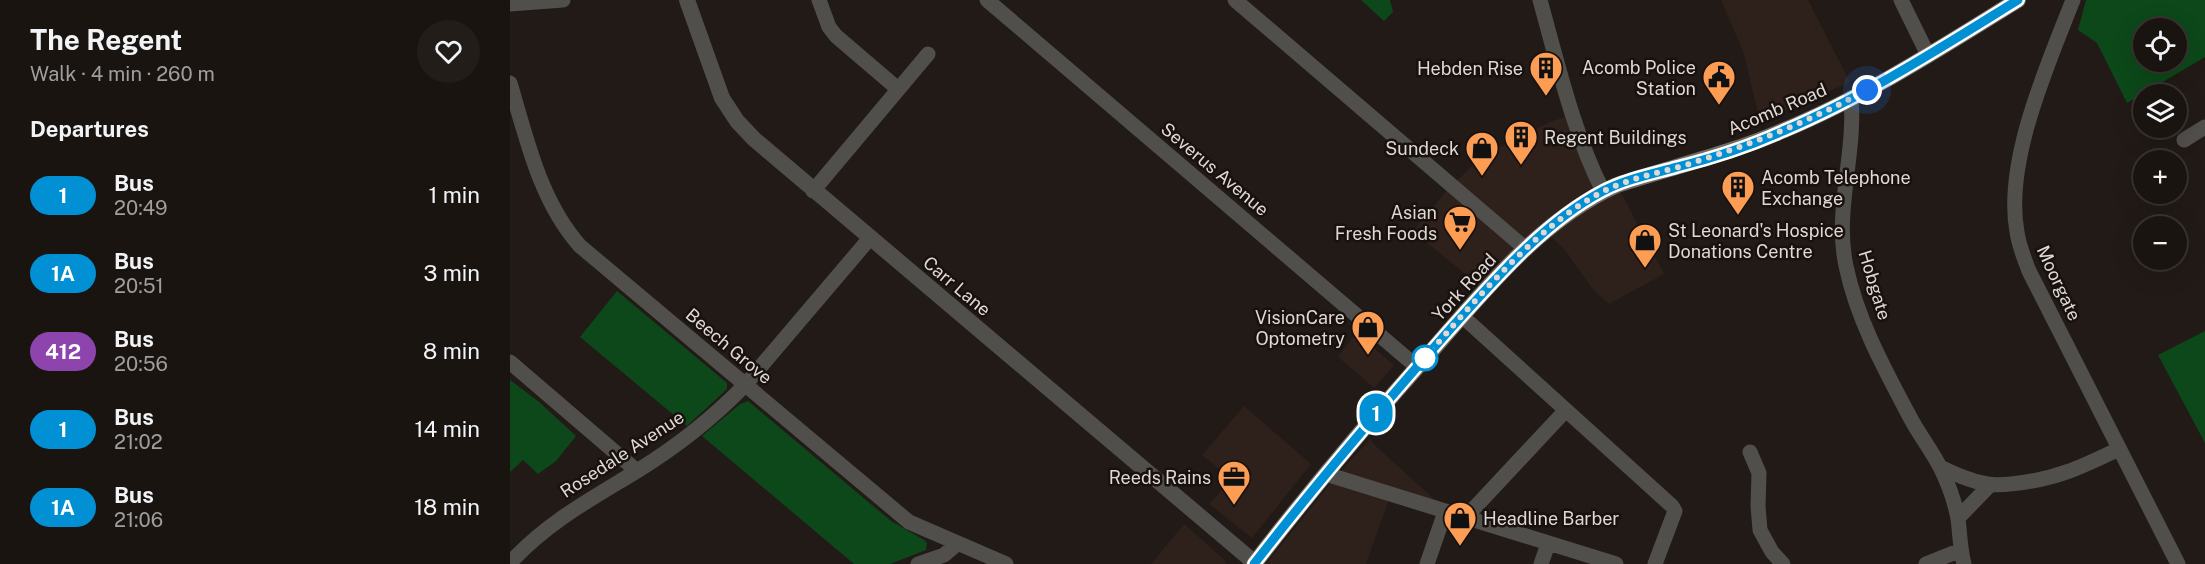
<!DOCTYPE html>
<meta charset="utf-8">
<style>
body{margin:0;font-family:"Public Sans",sans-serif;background:#231d19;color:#f1f3f6;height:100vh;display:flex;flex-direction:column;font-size:22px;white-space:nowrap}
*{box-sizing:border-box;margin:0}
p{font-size:20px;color:#9f9e9f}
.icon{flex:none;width:33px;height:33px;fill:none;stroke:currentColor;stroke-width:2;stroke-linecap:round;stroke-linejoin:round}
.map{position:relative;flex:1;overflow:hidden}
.panel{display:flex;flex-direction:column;background:#1a1410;width:510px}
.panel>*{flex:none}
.badge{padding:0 12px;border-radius:20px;font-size:21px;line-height:39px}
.controls{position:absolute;left:1623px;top:18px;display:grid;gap:12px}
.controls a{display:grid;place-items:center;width:54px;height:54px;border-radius:50%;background:#1a1410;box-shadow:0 6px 24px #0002,0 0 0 2px #383330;font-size:30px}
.you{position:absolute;width:30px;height:30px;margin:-15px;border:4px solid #fff;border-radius:50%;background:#1a73e8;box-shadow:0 0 0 9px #1a73e833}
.map>.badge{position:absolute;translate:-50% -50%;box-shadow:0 0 0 3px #fff}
h2{padding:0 30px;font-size:22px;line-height:54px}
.round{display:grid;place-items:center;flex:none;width:63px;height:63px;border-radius:32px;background:#231d19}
.headline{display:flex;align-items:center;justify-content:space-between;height:102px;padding:0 30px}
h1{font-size:28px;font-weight:700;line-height:45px}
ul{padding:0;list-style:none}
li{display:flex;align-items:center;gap:18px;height:78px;padding:0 30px}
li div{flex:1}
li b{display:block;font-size:22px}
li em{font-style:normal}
li .badge{min-width:66px;font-weight:700;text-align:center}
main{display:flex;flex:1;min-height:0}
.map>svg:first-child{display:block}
</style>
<main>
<section class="panel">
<div class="headline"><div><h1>The Regent</h1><p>Walk · 4 min · 260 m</p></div><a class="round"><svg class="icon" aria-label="heart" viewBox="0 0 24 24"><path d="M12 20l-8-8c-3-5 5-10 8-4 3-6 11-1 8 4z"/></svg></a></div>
<h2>Departures</h2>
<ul>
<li><span class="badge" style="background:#0090d3;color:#fff">1</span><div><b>Bus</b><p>20:49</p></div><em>1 min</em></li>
<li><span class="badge" style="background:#0090d3;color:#fff">1A</span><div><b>Bus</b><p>20:51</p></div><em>3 min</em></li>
<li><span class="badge" style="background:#8e44ad;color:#fff">412</span><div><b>Bus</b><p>20:56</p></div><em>8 min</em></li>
<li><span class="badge" style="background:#0090d3;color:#fff">1</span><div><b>Bus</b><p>21:02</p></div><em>14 min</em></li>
<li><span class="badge" style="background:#0090d3;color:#fff">1A</span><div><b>Bus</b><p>21:06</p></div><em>18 min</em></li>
</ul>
</section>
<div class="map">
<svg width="1695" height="564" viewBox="0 0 1695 564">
<rect width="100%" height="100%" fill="#221a16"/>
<path fill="#2e201a" d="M1211,0h87l42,82 -90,40 -16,-68z
M1063,114l29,77 15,-6 47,89 -55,30 -14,-12 -30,-42 -19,-18 -64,62 -12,-16 -57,-47 30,-36 39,-39 68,-34z
M846,333l38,32 -20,23 -36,-31z
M734,406l67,58 -59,74 -43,-34 23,-25 -30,-24z
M860,439l7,8 56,51 -2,3 -39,-10 -26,73h-100l72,-90z
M674,524l40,35 3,5h-76z"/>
<path fill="#0c4819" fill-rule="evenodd" d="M851,0h29l3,12 -9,9z
M1576,0h119v57l-78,46 -30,-60 -19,-13zM1634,28h32v34h-32z
M107,291l110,92v6l-40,37 -107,-89z
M1695,331v112l-47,-88z
M0,380l28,21 38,35 -20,25 -18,13 -15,-14 -13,12z
M238,401l143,120 33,19 3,3 -1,7 -36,14h-36l-152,-128 38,-32z"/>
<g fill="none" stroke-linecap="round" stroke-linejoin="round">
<path stroke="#504f4b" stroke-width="15" d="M309,0l10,27 7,9 62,53
M477,0l430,367
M725,0l291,249
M1030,0c17,61 34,135 63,191
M1391,0l27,55
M1563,0c-25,64 -69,162 -56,232 2,14 7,26 12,39l149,293
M0,4l53,-4
M0,83c17,57 30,118 70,163l329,276 97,42
M1341,98c5,56 -17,113 -5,168 11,54 40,106 66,155 9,16 20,30 28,46 8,16 15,35 18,52 2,15 2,30 6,45
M1674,140l21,-13
M303,191l115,-137
M952,316l210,190 3,5 -20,53
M0,362l127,109
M1240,452l9,21 -1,33 2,24 12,22 11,12
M1430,467c15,7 30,14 47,17 11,2 22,0 32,-1 41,-5 64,-17 100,-34
M816,474l290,90
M955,518l101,-108
M1448,518l32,-33
M0,563c36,-40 81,-64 127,-92 39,-24 76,-53 108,-86l125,-147
M408,564l26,-9 13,-11
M917,564l18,-52
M1031,564l7,-20
M1416,564l35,-14"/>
<path stroke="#504f4b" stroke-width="16" d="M177,0l35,98 15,23 17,18 501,424"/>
<path stroke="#6e6b65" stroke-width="16" d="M744,564c56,-73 114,-142 175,-210 54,-62 111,-134 188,-169 55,-18 112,-31 165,-54 83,-34 160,-84 236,-131"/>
</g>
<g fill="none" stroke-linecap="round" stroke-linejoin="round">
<g stroke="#fff" stroke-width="14">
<path id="line" d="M744,564c61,-79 125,-154 191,-229 45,-50 97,-112 158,-144 23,-12 49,-17 74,-24 36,-9 73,-21 106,-36 83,-35 159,-84 235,-131"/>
</g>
<use href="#line" stroke="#0090d3" stroke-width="9"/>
<path stroke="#dfd9d6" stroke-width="6" stroke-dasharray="0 10.8" d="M915,358c48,-55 113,-134 179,-167 28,-14 61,-19 91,-29 60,-19 117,-42 172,-72"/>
</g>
<defs>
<g id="building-pin" transform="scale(1.725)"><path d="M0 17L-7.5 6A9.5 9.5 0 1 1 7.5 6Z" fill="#fd9d54" stroke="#19110e"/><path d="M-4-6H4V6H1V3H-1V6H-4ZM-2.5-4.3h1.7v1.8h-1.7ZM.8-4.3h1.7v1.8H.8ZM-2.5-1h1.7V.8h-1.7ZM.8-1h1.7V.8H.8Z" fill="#111"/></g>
<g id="civic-pin" transform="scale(1.725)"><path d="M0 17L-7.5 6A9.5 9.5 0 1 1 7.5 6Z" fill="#fd9d54" stroke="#19110e"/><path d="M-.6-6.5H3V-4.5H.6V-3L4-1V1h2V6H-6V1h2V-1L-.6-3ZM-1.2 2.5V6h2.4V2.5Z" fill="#111"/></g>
<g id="shop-pin" transform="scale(1.725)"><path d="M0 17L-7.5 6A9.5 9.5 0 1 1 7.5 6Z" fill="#fd9d54" stroke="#19110e"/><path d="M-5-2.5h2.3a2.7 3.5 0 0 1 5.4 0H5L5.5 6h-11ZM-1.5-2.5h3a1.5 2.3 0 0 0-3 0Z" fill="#111"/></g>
<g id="supermarket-pin" transform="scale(1.725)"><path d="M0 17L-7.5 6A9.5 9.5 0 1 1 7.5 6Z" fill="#fd9d54" stroke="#19110e"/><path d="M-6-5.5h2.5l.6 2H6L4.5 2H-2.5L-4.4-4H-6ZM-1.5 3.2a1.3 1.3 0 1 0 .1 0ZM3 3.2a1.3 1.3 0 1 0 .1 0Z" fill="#111"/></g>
<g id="office-pin" transform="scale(1.725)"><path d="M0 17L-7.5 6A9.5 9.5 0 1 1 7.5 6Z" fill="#fd9d54" stroke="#19110e"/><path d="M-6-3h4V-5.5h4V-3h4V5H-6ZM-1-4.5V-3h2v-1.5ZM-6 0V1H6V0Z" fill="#111"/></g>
</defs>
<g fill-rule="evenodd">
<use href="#building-pin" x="1036" y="68"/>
<use href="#civic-pin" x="1209" y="77"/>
<use href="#building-pin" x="1011" y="137"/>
<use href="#shop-pin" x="972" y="148"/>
<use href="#building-pin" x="1228" y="187"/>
<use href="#supermarket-pin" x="950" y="222"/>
<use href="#shop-pin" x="1135" y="240"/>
<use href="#shop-pin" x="858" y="327"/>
<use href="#office-pin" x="724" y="477"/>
<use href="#shop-pin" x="950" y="518"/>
</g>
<circle fill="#fff" stroke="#0090d3" stroke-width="3" cx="915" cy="358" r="12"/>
<g text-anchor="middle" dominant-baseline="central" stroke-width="5" stroke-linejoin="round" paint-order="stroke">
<g font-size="18" fill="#dfd9d6" stroke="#19110e" text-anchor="end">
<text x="1186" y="67">Acomb Police<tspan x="1186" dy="21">Station</tspan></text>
<text x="1013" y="68">Hebden Rise</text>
<text x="1034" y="137" text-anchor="start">Regent Buildings</text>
<text x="949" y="148">Sundeck</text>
<text x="1251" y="177" text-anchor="start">Acomb Telephone<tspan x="1251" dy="21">Exchange</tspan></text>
<text x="927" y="212">Asian<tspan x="927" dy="21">Fresh Foods</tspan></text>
<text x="1158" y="230" text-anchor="start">St Leonard's Hospice<tspan x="1158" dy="21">Donations Centre</tspan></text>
<text x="835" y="317">VisionCare<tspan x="835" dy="21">Optometry</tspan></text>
<text x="701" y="477">Reeds Rains</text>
<text x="973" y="518" text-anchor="start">Headline Barber</text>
</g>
<g font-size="18" fill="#dfd9d6" stroke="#19110e">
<text transform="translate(1267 109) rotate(-23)">Acomb Road</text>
<text transform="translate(705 169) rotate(40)">Severus Avenue</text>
<text transform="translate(1549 283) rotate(65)">Moorgate</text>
<text transform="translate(1365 285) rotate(73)">Hobgate</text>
<text transform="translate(447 286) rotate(40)">Carr Lane</text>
<text transform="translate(954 287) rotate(-47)">York Road</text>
<text transform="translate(219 346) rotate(40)">Beech Grove</text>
<text transform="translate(112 454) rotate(-33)">Rosedale Avenue</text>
</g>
</g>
</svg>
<div class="controls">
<a><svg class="icon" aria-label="locate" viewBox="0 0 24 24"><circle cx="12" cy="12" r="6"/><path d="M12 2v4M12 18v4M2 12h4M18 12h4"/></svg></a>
<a><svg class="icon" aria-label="layers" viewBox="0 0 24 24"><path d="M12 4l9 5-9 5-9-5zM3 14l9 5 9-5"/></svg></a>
<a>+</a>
<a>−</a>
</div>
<div class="you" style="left:1357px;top:90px"></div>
<b class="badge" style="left:866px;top:413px;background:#0090d3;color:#fff">1</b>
</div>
</main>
